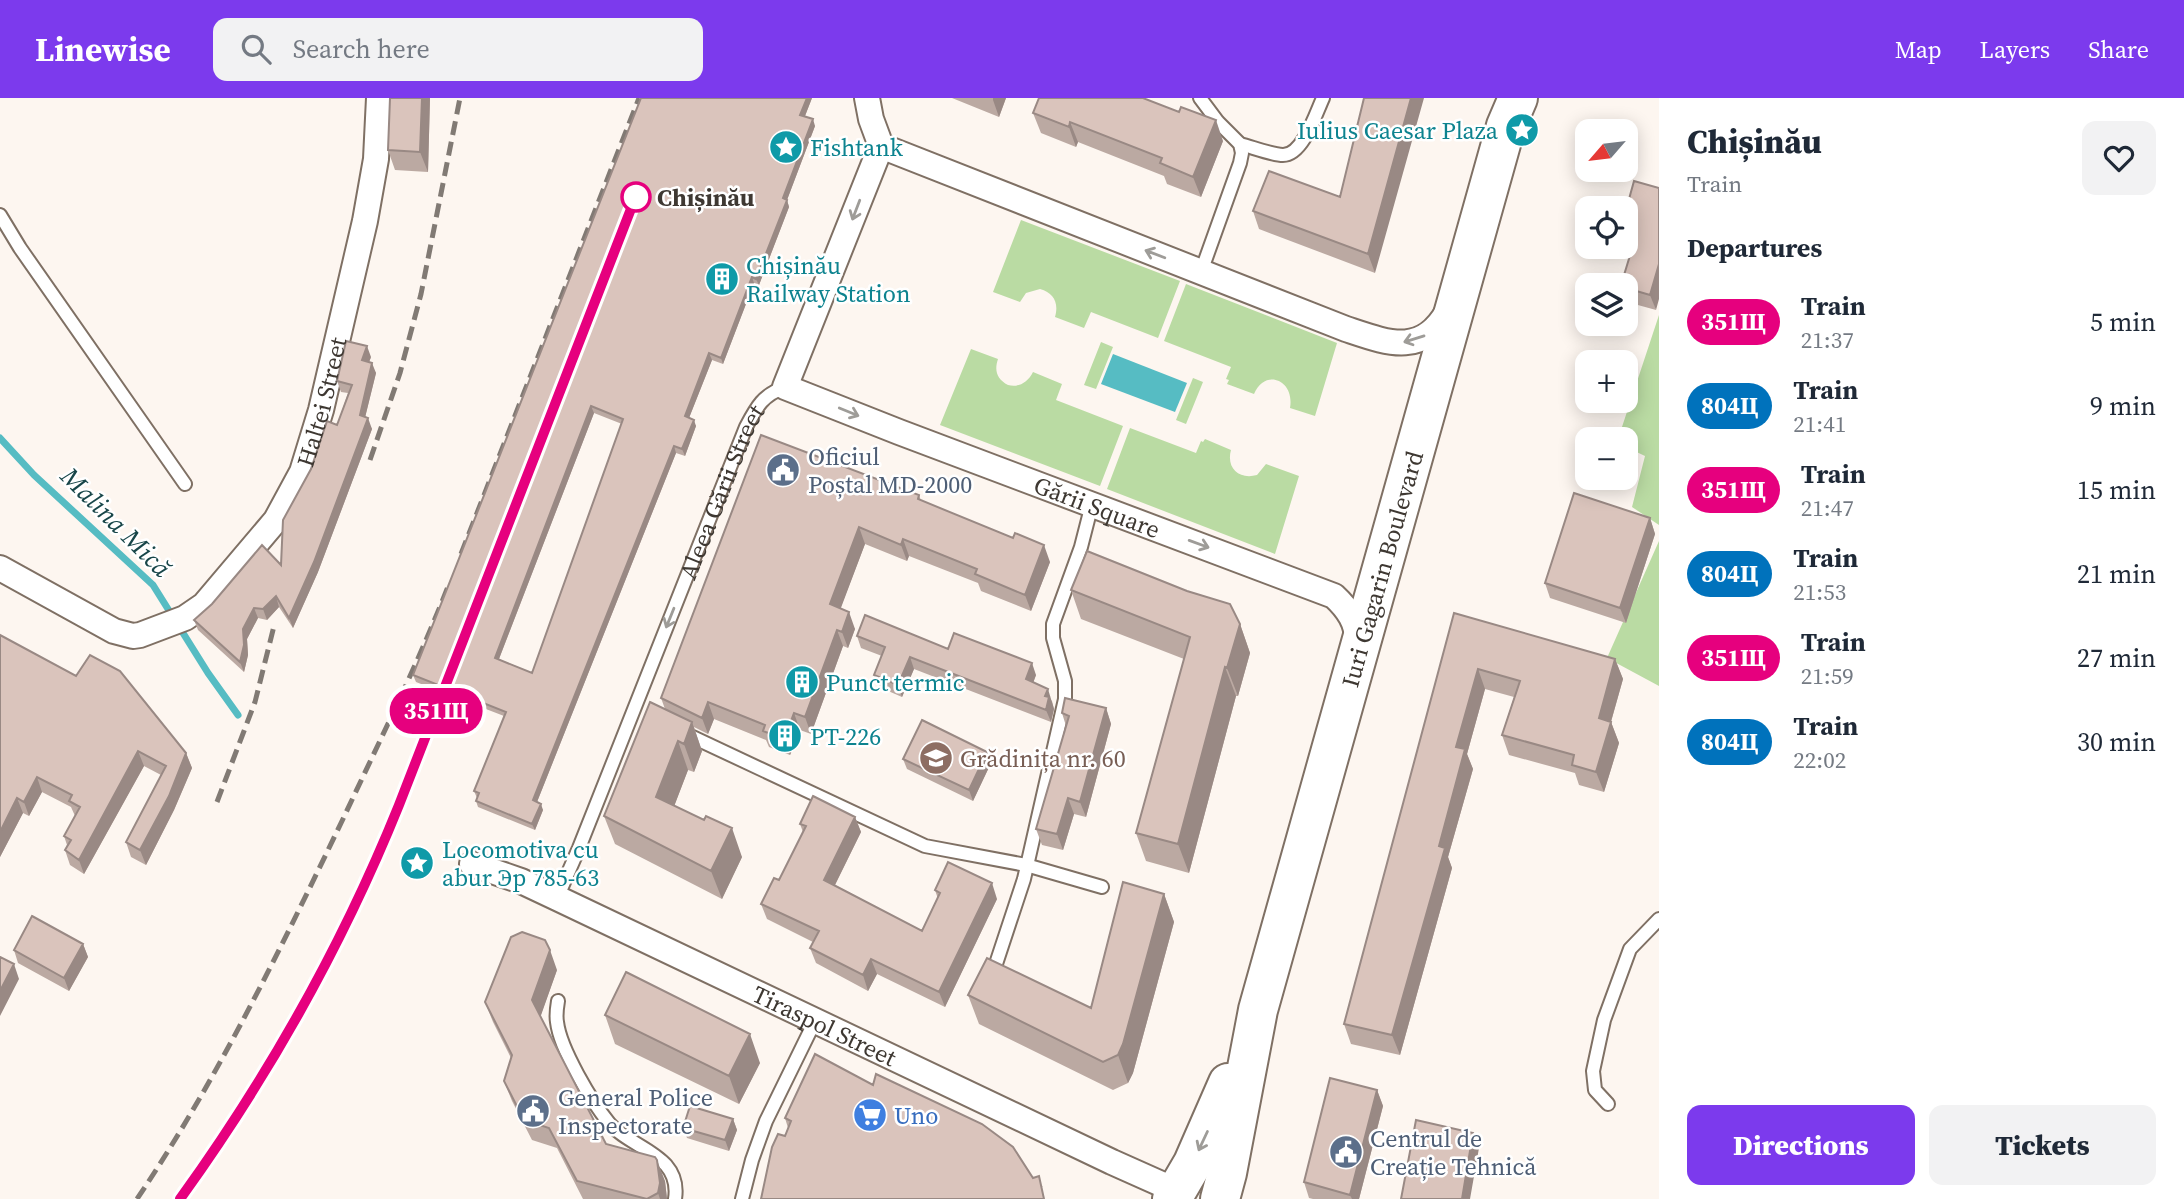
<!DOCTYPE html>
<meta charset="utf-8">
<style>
body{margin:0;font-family:"Source Serif 4",serif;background:#f2f2f3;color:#1f2937;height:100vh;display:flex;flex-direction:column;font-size:26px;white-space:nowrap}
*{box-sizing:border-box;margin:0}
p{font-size:23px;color:#747a83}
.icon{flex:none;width:38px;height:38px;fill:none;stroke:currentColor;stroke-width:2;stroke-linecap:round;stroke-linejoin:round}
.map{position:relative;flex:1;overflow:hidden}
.side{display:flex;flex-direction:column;background:#fff;width:525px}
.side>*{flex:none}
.badge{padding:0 14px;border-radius:23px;font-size:24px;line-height:46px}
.needle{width:46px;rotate:242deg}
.fabs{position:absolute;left:1575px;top:21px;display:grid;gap:14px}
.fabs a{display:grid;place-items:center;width:63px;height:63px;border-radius:14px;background:#fff;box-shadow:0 4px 18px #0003;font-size:35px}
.map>.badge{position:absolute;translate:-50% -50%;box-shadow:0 0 0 4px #fff}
h2{padding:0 28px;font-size:26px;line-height:63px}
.round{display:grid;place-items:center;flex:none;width:74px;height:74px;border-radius:14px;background:#f2f2f3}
.overview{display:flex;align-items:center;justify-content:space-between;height:119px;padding:0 28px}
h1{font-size:33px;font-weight:800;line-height:52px}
.primary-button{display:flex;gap:14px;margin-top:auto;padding:14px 28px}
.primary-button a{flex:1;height:80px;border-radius:14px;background:#7c3aed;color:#fff;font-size:28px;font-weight:800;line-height:80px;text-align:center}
.primary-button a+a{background:#f2f2f3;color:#1f2937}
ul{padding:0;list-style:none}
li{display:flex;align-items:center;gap:21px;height:84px;padding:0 28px}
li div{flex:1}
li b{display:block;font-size:26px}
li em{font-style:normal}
li .badge{min-width:77px;font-weight:700;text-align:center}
header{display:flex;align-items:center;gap:42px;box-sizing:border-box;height:98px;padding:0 35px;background:#7c3aed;color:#fff}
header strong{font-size:33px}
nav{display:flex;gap:38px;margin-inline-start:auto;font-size:24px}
.search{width:490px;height:63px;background:#f2f2f3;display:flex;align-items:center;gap:18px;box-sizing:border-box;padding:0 24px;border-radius:14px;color:#747a83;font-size:26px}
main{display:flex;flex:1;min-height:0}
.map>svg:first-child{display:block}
</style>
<header>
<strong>Linewise</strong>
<div class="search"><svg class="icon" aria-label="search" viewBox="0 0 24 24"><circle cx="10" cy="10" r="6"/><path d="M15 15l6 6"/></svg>Search here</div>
<nav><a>Map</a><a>Layers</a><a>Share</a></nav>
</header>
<main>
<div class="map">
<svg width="1659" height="1101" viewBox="0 0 1659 1101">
<rect width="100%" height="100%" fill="#fdf6f0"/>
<path fill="#badba3" d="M1021,122l159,61 -22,57 -67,-26 -7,16 -29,-11c4,-14 -1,-24 -15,-28l-14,4 -6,9 -27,-10z
M1186,186l151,59 -22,73 -25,-8c5,-28 -25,-40 -36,-14l-27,-10 2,-4 -3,-1 5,-12 -67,-26z
M1659,217v210l-27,-18 13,-51 -19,-9v-8h-8z
M1101,244l12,5 -17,42 -12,-4z
M971,251l27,10c-4,12 -1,20 10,26 11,3 20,-3 25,-13l29,12 -6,16 67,26 -23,60 -160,-61z
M1193,280l10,4 -17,42 -10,-4z
M1130,330l66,25 5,-12 2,1 2,-3 26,11c-5,18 8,30 26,25l9,-11 33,12 -24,78 -168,-65z
M1659,443v145l-52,-28z"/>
<path fill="#56bcc3" d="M1113,256l74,29 -12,29 -74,-28z"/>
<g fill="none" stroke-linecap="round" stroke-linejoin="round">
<path stroke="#56bcc3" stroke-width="7" d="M0,340l34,37 119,110 55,88 30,42"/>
<g stroke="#7f7064" stroke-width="16">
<g id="lane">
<path d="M1200,0l18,24 22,22 2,9 -2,10 -39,109"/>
<path d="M1240,46c12,3 32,11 43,11 20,0 33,-42 40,-57"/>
<path d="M0,117l20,33 165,236"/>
<path d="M684,635l241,113 101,19 76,22"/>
<path id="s1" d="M557,800l22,-50 167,-421c11,-21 17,-32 39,-40"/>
<path d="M992,878l32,-97 41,-180v-18l-12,-43v-14l28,-77 11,-43"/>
<path d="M558,903c-1,6 -2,15 -1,21 3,27 35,80 52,101 22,26 73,31 66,76"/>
<path d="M1608,1006l-13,-14 -2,-19 11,-51 26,-71 29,-30"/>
<path d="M742,1101l10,-39 14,-39 49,-100"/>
</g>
</g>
<g stroke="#7f7064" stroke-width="28">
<g id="street">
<path id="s2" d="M867,0l4,21 10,27 -96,241 114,45 435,164c14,13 24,27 23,47"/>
<path d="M881,48l465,183c42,14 76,28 102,-18"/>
<path id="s3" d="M0,470l114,63 19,5 7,-1 45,-17 19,-13 72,-85 26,-48 19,-62 44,-189 11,-62 3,-61"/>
<path id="s4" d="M472,766l49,17 36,17 555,264 65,29"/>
</g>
</g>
<g stroke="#7f7064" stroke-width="42">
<g id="primary">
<path d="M1172,1101l21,-36 35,-80"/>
<path id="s5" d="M1220,1101l7,-26 31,-163 248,-884 12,-28"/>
</g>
</g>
<use href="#lane" stroke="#fff" stroke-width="12"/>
<use href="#street" stroke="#fff" stroke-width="24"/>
<use href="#primary" stroke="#fff" stroke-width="38"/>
<path stroke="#817a74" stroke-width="5" stroke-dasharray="14 7" stroke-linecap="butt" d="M370,362l30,-87 21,-79 39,-196
M461,456l178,-456
M217,704l38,-100 19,-76
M137,1101c80,-119 143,-249 205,-378 37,-79 76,-157 107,-237
M180,1101c40,-55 75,-112 109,-171 25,-44 51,-89 73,-136 33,-70 59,-144 88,-217"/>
</g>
<path fill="#bba9a2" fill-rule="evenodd" d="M390,0h40l-2,74 -33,-2 -7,-20z
M641,0h171l-7,18 10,10 -28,74 2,7 -30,78 -5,-2 -31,81 -11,-4 -23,58 7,8 -11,30 -9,-3 -139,349 6,8 -8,20 -57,-23 -2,-6 1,-3 -3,-7 30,-75 -88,-34 -3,-7zM594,315l28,11 -90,249 -33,-14z
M952,0h54l-7,19z
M1364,0l11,175 -116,-44 -6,-18 87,-14z
M1033,15l190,28 -22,56 -34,-13 -3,-8 -86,-34 -2,5 -35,-14z
M1626,112l30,100 -29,-8 -1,-3v-14l5,-33 -7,-2 -1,-3h3z
M371,259l-2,5 7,11 -11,44 7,12 -54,143 -25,56 -14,-21 -12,13 -9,-2 -11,21 1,16 -4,17 -46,-42 -4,-10 87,-55 56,-140 11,-32 -7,-1 -4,-11z
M761,337l158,60 2,6 129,61 -19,49 -50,-20 -3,-8 -69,-27 -2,5 -42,-17 -25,65 15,20 -7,19 -5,-2 -32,88 -11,-4 -10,25 -21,-8 -3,-7 -52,-21 -6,15 -14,-7 8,24 -8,21 -6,-2 -14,36 68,51 -20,42 -107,-55 -11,-28 61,-107 -4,-11z
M1650,420l5,16 -29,89 -76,-25 -5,-15z
M1071,492l169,34 10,29 -12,43h-2l-47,177 -43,-12 -10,-28 48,-174 -103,-40z
M1454,515l161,46 8,20 -12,43 8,21 -15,49 -25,-7 -4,-12 -66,-18 -7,-20 12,-38 -29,-8 -18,65 6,15 -25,88 4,11 -52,187 -49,-11 -7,-20z
M0,537l186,118 6,15 -18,42 -28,55 -15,-8 -5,-15 35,-67 -17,-9 -60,108 -14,-9 -5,-15 2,-5 -3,-9 11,-20 -4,-9 -29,-15 -13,24 -6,-3 -23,44z
M857,538l91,13 88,26 -3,8 19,18 2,8 -3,13 -137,-53 -12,28 -23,-10 -5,-12 8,-19 -21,-8z
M1106,610l5,16 -25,93 -12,-3 -11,36 -21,-5 -6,-16 30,-103 -4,-13z
M903,661l88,4 -18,38 -66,-32z
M855,719l6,15 -26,53 87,46 16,-32 -3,-9 62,9 -52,108 -68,-33 -9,17 -52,-28 -6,-15 3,-6 -46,-23 -6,-15 18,-24 24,-48 -3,-8z
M1164,796l10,28 -41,151 -5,10 -15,7 -134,-66 -11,-29 123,13z
M83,846l5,13 -19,34 -51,-28 -4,-13z
M557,872l-17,47 66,127 59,37 2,18h-84l-26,-51 -25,-8 -20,-39 -8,-20 7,-23 -18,-36 -8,-20z
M605,917l155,48 -21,41 -124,-60z
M1377,992l6,16 -24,93h-46l-4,-1 -5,-16z
M785,1020l248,60 10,9 -258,-51 3,-8z
M733,1021l4,11 -8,21 -42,-13 -4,-10z"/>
<path fill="#998984" d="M422,0h8l-2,74 -8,-20z
M807,0h5l-9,23 -3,-6z
M993,0h13l-7,19 -6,-17z
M1411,0h13l-49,175 -7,-19z
M813,21l2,7 -28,74 2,7 -30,78 -3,-6 27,-81z
M1216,22l7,21 -22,56 -8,-20z
M1070,24l8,20 -2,5 -7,-20z
M1659,166v35l-3,11 -6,-15z
M752,179l2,6 -31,81 -2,-6z
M367,248l4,11 -5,13 -4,-10z
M709,255l3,7 -25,63 -2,-7z
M372,265l4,10 -13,53 -3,-11z
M591,308l3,7 -97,251 -2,-6z
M368,320l4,11 -54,143 -25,56 -4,-10z
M694,322l2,6 -11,30 -3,-7z
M674,348l2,7 -141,354 -2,-7z
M1650,420l5,16 -29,89 -6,-15z
M859,429l6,17 -29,77 -6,-17z
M903,441l6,17 -2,5 -6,-16z
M1044,447l6,17 -19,49 -6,-16z
M276,498l3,11 -12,13 -4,-11z
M254,510l4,10 -11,21 1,16 -4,17 -4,-10 3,-33z
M849,514l6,17 -7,19 -6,-16z
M1240,526l10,29 -12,43 -11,-28z
M837,532l6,16 -32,88 -6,-17z
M910,559l4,12 -12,28 -4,-12z
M1615,561l8,20 -17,60 -7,-21z
M1032,565l4,12 -6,16 -4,-12z
M1225,569l11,29 -47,177 -11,-29z
M1478,571l7,20 -18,65 6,15 -25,88 4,11 -52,187 -8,-20 64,-288z
M1048,591l6,20 -3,13 -5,-12 -1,-14z
M708,604l6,17 -6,15 -6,-16z
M1106,610l5,16 -25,93 -6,-15z
M794,615l6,17 -10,25 -6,-16z
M692,624l10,29 -8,21 -10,-28z
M1611,624l8,21 -15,49 -8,-20z
M678,643l10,29 -21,55 -11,-28z
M138,653l6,15 -60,108 -5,-14z
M987,654l4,11 -18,38 -4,-11z
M186,655l6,15 -18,42 -28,55 -6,-15z
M37,679l5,15 -13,24 -5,-14z
M17,700l6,15 -23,44v-25z
M1068,700l6,16 -11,36 -6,-16z
M541,706l2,6 -8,20 -3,-6z
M855,719l6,15 -31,63 -6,-15z
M732,730l10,29 -20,42 -11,-28z
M992,785l5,16 -52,108 -6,-15z
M1164,796l10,28 -41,151 -5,10 -10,-28z
M83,846l5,13 -19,34 -5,-13z
M550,852l7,20 -18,51 -7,-21z
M871,861l6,15 -9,17 -5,-16z
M14,866l5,15 -19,37v-25z
M750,936l10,29 -21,41 -10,-28z
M1377,992l6,16 -24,93h-7l-2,-4z
M733,1021l4,11 -8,21 -4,-11z
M1473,1035l6,15 -9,51h-8z
M657,1062l8,21 2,18h-7l-2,-6z"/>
<path fill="#dac4bc" stroke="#998984" stroke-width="2" fill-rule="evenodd" d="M390,0h32l-2,54 -32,-2z
M641,0h166l-7,17 13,4 -30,79 4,2 -31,79 -4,-2 -31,81 -12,-5 -24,63 9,4 -12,29 -8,-3 -141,354 8,4 -9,20 -56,-23 3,-8 -5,-2 32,-79 -93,-37zM591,308l32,13 -91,254 -37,-15z
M1039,0h104l36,14 2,-5 35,13 -23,57 -33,-14 2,-5 -92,-36 -1,5 -36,-14z
M1364,0h47l-43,156 -115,-43 16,-40 71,26z
M1634,83l25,7v76l-9,31 -24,-7v-3h-5l14,-46 -9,-3v-26z
M346,243l21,5 -5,14 10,3 -12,52 8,3 -54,144 -25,56 -13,-22 -13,13 -9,-1 -11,21 1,16 -4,17 -46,-42 18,-16 50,-59 19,20 2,-45 28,-51 16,-48 10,4 15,-40 -15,-4z
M761,337l158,60 -1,4 95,39 2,-5 29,12 -19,50 -50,-21 2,-5 -74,-30 -2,6 -42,-18 -29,77 19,8 -7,20 -5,-2 -32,87 -11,-4 -10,26 -21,-8 2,-6 -57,-23 -6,16 -41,-20z
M1574,395l76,25 -30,90 -75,-25z
M1087,453l100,40 43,13 10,20 -13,44 -2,-1 -47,177 -42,-11 54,-196 -119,-47z
M1454,515l161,46 -16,59 12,4 -15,50 -24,-7 2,-10 -72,-20 18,-54 -42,-12 -22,78 9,2 -26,97 6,2 -53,187 -48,-11z
M865,517l83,34 6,-16 78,30 -6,16 22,10 -3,7 4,1 -3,13 -136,-53 -12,28 -24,-10 11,-28 -28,-11z
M0,537l76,41 14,-21 30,16 66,82 -17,43 -29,54 -14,-8 40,-76 -28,-15 -59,109 -14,-10 6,-10 -7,-4 16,-29 -11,-6 3,-6 -35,-18 -13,25 -7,-4 -17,34z
M1065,600l41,10 -26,94 -12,-4 -11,36 -21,-5 33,-113 -7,-3z
M650,604l42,20 -8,22 -6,-3 -22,56 48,23 2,-4 26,12 -21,43 -107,-55z
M922,622l65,32 -18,38 -66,-31z
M813,698l42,21 -31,63 98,51 18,-38 -5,-3 13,-28 44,21 -53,109 -68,-33 -8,16 -53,-27 9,-17 -58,-27 13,-26 5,2 27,-54 -6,-2z
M1123,784l41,12 -41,150 -5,11 -15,7 -135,-67 19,-37 104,50z
M32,818l51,28 -19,34 -50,-28z
M522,834l23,8 5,10 -18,50 74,144 49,13 2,3 3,23 -2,10 -11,6 -70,-18 -28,-53 -25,-8 -20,-39 8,-26 -27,-53 26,-65z
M0,859l14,7 -14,27z
M626,874l124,62 -21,42 -124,-61z
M815,956l58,31 3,-11 106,50 31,23 20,31 6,-2 5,23h-283l11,-52 6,-13 7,2 6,-15 -6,-3z
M1330,980l47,12 -27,105 -46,-13z
M690,1008l43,13 -8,21 -42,-12z
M1416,1022l57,13 -11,66h-61z"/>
<defs><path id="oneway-shaft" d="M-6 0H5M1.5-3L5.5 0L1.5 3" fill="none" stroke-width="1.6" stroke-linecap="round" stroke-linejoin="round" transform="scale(1.75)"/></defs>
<g stroke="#9e9c98">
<use href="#oneway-shaft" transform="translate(856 112) rotate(111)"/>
<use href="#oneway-shaft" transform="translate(1155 156) rotate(-159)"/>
<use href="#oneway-shaft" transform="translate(1414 241) rotate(163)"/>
<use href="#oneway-shaft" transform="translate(849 314) rotate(22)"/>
<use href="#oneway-shaft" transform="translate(1199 446) rotate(20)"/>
<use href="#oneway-shaft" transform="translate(670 520) rotate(112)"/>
<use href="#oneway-shaft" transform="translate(1203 1043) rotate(115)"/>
</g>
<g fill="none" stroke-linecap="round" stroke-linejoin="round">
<g stroke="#fff" stroke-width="16">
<path id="line" d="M180,1101c88,-122 163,-255 219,-394l237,-609"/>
</g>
<use href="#line" stroke="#e6007e" stroke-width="10"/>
</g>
<defs>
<g id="sight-disc" transform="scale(1.75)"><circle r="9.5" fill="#0f9aa8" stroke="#fff"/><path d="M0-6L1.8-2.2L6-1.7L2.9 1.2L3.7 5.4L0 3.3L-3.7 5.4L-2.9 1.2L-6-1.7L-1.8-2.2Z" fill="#fff"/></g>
<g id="building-disc" transform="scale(1.75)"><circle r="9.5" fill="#0f9aa8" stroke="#fff"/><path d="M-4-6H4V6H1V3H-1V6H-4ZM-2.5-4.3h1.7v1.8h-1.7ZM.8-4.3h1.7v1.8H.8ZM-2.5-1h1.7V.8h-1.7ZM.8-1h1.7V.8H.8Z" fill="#fff"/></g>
<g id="civic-disc" transform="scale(1.75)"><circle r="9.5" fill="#5c6f8a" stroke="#fff"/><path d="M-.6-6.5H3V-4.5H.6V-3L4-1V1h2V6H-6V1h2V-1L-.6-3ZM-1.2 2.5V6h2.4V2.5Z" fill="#fff"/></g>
<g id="school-disc" transform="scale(1.75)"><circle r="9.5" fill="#8d6e63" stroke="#fff"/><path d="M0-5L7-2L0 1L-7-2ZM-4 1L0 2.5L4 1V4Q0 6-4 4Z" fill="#fff"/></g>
<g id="supermarket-disc" transform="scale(1.75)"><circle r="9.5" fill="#3f7fe0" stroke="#fff"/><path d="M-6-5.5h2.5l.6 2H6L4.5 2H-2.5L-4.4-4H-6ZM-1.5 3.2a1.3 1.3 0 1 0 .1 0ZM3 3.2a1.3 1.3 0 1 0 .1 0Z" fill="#fff"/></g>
</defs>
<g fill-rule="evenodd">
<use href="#sight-disc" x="1522" y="32"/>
<use href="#sight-disc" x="786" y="49"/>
<use href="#building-disc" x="722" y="181"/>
<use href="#civic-disc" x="783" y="372"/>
<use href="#building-disc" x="802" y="584"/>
<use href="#building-disc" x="785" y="638"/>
<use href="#school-disc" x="936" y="660"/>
<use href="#sight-disc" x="417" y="765"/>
<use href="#civic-disc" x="533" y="1013"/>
<use href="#supermarket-disc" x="870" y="1017"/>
<use href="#civic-disc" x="1346" y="1054"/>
</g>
<circle fill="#fff" stroke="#e6007e" stroke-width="3.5" cx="636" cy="99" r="14"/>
<g text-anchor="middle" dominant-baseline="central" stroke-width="5" stroke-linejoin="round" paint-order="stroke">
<g font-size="24" fill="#0d838f" stroke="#fff" text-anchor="start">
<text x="1498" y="32" text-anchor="end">Iulius Caesar Plaza</text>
<text x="810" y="49">Fishtank</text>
<text x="746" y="167">Chișinău<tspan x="746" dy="28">Railway Station</tspan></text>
<text x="826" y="584">Punct termic</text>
<text x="810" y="638">PT-226</text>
<text x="442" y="751">Locomotiva cu<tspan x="442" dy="28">abur Эр 785-63</tspan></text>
</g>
<g font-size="24" font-weight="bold" fill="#3e3832" stroke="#fff" text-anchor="start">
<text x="657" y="99">Chișinău</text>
</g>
<g font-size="24" fill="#3e3832" stroke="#fff">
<text stroke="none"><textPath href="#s3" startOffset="467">Haltei Street</textPath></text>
<text stroke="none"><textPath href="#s1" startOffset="438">Aleea Gării Street</textPath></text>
<text stroke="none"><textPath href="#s2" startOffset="644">Gării Square</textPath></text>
<text stroke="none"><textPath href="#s5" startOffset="651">Iuri Gagarin Boulevard</textPath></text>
<text stroke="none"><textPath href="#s4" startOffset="388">Tiraspol Street</textPath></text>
</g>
<g font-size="24" fill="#4e5e75" stroke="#fff" text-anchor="start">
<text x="808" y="358">Oficiul<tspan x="808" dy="28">Poștal MD-2000</tspan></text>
<text x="558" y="999">General Police<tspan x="558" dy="28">Inspectorate</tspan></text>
<text x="1370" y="1040">Centrul de<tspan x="1370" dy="28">Creație Tehnică</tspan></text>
</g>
<g font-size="24" fill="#785e54" stroke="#fff" text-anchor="start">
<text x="960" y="660">Grădinița nr. 60</text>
</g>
<g font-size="24" fill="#366cbe" stroke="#fff" text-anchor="start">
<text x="894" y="1017">Uno</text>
</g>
<g font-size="26" font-style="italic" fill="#184649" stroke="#fff">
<text transform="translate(116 424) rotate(45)">Malina Mică</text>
</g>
</g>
</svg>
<div class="fabs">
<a><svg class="needle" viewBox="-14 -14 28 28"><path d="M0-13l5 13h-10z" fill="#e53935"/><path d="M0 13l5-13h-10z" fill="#747a83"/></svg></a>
<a><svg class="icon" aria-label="locate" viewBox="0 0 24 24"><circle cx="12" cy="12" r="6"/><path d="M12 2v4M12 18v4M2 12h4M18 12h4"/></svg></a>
<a><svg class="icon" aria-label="layers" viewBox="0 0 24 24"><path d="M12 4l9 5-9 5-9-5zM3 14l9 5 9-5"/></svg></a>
<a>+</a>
<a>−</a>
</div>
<b class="badge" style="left:436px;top:613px;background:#e6007e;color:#fff">351Щ</b>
</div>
<section class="side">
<div class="overview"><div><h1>Chișinău</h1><p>Train</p></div><a class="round"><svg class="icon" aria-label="heart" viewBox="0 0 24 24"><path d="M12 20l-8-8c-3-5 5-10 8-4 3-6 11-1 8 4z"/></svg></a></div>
<h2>Departures</h2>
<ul>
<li><span class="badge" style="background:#e6007e;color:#fff">351Щ</span><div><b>Train</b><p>21:37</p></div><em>5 min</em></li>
<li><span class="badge" style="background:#0072bc;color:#fff">804Ц</span><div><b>Train</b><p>21:41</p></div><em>9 min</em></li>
<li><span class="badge" style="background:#e6007e;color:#fff">351Щ</span><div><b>Train</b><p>21:47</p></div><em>15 min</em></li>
<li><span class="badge" style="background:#0072bc;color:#fff">804Ц</span><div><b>Train</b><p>21:53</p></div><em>21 min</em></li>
<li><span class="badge" style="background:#e6007e;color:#fff">351Щ</span><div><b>Train</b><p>21:59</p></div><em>27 min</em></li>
<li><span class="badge" style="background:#0072bc;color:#fff">804Ц</span><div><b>Train</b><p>22:02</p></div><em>30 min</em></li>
</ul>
<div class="primary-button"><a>Directions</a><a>Tickets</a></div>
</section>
</main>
